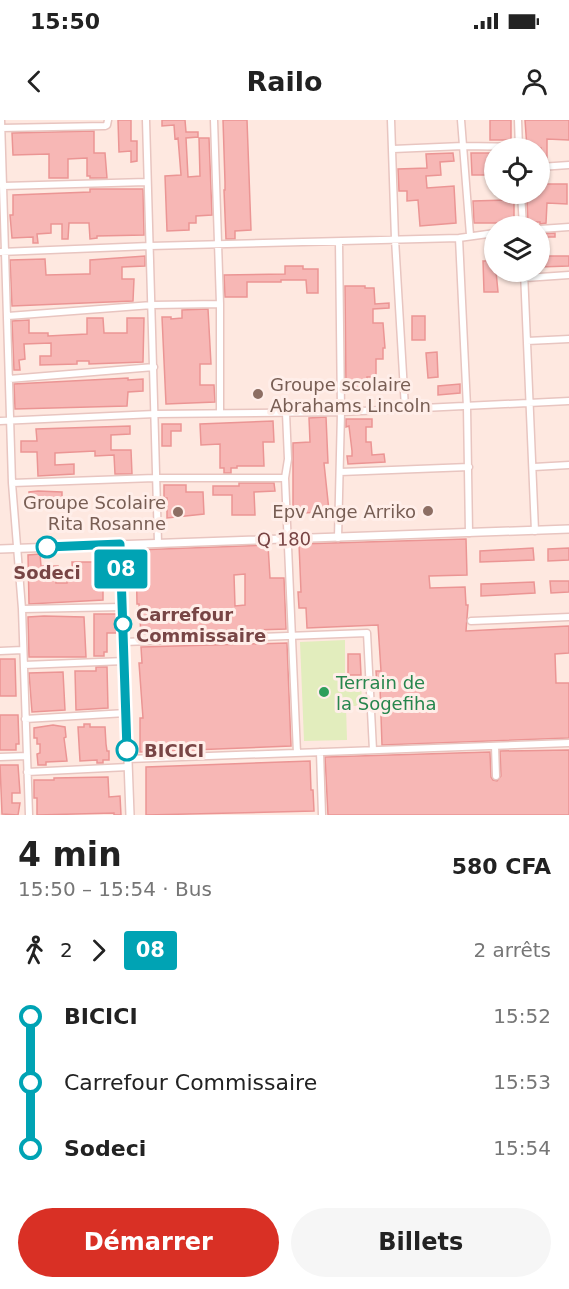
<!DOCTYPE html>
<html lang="fr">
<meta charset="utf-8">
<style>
body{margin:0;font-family:"DejaVu Sans",sans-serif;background:#f6f6f6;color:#222;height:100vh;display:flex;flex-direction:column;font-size:22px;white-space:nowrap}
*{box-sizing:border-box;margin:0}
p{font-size:20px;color:#767676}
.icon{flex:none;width:33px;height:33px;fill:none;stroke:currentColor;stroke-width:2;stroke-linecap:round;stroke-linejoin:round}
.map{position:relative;height:695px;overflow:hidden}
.drawer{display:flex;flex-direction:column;background:#fff;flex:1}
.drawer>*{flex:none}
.badge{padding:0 12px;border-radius:4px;font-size:21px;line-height:39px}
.buttons{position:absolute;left:484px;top:18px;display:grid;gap:12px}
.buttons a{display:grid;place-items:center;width:66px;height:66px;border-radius:50%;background:#fff;box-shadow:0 2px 4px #0004;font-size:30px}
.map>.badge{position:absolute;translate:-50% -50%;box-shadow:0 0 0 3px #fff}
.legs{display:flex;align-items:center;gap:9px;height:66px;padding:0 18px;font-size:20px}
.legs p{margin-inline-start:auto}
.head{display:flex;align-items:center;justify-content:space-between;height:102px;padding:0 18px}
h1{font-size:33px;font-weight:700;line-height:45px}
.action{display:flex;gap:12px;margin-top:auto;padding:12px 18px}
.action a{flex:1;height:69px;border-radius:36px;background:#d93025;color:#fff;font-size:24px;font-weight:700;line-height:69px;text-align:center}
.action a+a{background:#f6f6f6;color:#222}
ul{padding:0 18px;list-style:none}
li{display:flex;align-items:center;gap:21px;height:66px;font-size:22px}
li i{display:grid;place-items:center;width:9px;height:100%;margin:0 8px;background:currentColor}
li i::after{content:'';width:15px;height:15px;margin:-8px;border:4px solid;border-radius:50%;background:#fff}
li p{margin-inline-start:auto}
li:first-child i{background:linear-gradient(#0000 50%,currentColor 0)}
li:last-child i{background:linear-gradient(currentColor 50%,#0000 0)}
.status{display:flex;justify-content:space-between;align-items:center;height:42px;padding:0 30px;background:#fff;direction:ltr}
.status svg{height:16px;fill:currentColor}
header{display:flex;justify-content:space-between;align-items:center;height:78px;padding:0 18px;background:#fff;font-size:27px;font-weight:700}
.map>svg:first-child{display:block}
</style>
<div class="status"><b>15:50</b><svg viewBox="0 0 49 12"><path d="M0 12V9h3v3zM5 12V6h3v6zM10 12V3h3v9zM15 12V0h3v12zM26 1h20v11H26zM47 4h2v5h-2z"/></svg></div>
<header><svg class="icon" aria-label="back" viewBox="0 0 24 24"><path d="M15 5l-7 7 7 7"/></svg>Railo<svg class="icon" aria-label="person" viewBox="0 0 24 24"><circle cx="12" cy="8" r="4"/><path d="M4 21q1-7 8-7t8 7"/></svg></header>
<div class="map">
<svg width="569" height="695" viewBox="0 0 569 695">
<rect width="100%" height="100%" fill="#fee8e0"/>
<path fill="#e2edbd" d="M345,520v37h16l1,29h-16l1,34 -43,1 -4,-99z"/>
<path fill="#f7b7b5" stroke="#eb9594" stroke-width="1.5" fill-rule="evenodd" d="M118,0h13v21h6v20l-6,1v-11l-12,1z
M162,0h23l1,12h12v5l-12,1 2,39 12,-1 -1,-38h10l3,77 -16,1v7h-7v7l-22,1 -2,-55 16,-1 -3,-37 -3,1 -1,-14 -12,1z
M223,0h24l4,110 -16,1v8h-9l-2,-49h1v-8z
M490,0h21v20h-21z
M525,0h44v20l-22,-1v21h-6v-12h-14z
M94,11v22h11l2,25h-17v-2h-3v-18l-19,1v19h-19v-24l-36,1 -1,-22z
M453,33l1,8 -14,1 1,13 -15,1 1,12 27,-2 2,37 -36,3 -2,-26 -11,1v-10h-8l-1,-22 29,-1 -1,-14z
M471,33h21l-1,22h-19z
M540,53h7v11h20v20l-20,-1 -1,20 -6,1v-2h-12l-1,-21v-7h13z
M90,69h53l1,46 -47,1v2l-7,1 -1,-16h-20l-1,16h-6v-15h-11v9l-14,1 1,9h-5v-6l-21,1 -2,-23h3v-20l77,-3z
M507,77h7v26h-40l-1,-22 34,-1z
M555,113v4h-8v19h22v10l-29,1v-33z
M145,136v10l-23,1v12h12l-1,22 -121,5 -2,-46 35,-1 1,16 40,-1h4v-14z
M483,141h12l3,31h-14z
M285,146h18v3h15v24h-11l-1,-13h-25v2h-34v15h-22l-1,-22 61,-1z
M345,166h20v2h9l1,16 14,-1v5l-16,1v14h10l2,25h-2v11h-7v18h-9v10h-21z
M208,189l3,55h-11v21h14l1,17 -49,2 -4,-87h9v2l11,-1v-8z
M412,196h13v24h-13z
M87,198h16l1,15h23v-15h17l-1,44 -54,2v-3h-12v3l-37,1v-9h11v-13l-27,1 1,15 -6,1 1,10h-6l-2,-49 17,-1v13h19v3l19,-1 20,-1z
M437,232l1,25 -10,1 -2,-25z
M128,258v2l15,-1v12l-15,1 -1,14 -112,3 -1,-25z
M460,264v9l-22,2v-9z
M326,297l2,46h-4l5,48 -36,3v-71l17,-1 -1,-24z
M346,299h26v8h-6v15h5l1,13 12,-1 1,8 -37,2 -1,-8h5v-5l-3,-25 -3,1z
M273,301l1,21h-11l1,24h-27v2h-6v5h-7v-5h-4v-24l-19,1 -1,-21z
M162,304h19v7h-10v15h-9z
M130,306v8l-19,1v15h20l1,24h-17l-1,-19 -19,1v-5l-40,2v12l19,-1v10l-36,2 -1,-24h-16v-11h16l-1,-12z
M239,363h35l1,8 -21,1 1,23h-23v-20h-19v-9h26z
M164,365h22v7h17l1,22 -37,4v-20h-3z
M38,371l24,1v9h-24v3h-9v-12z
M466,419l1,36 -38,1 1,12 35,-1 1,18h2l-2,26 103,-5v27l-14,1 1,29h13v55l-187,7 -2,-58h-3l-1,-16h5l-3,-46 -71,3 -1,-20h-7l-1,-16h3l-2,-48z
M268,425l2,33h14l2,51 -145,5 -2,-30h-2l-1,-54zM245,454v31l-10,1 -1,-31z
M533,428l1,12 -54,2v-11z
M569,428v12l-21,1v-12z
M40,434l1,12h17v7h-3l1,10h11v-3l6,-1 -1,-17h31v38l-74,4 -1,-49z
M550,461h19v11l-18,1z
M534,462l1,11 -54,3v-12z
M94,494h23l1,19h-11v19h-3v4h-10z
M44,496l40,1 2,40h-57l-1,-40z
M287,523l4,103 -151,6v-34h3l-4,-55h3l-1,-16z
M348,534h12l1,21h-13z
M0,539h15l1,37h-16z
M96,547h11l1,41 -32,2 -1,-39h21z
M63,552l2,38 -33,2 -3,-39z
M0,595h18l1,29h-3v6h-16z
M84,604h6v3h15l1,17 1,7h2v9h-6v3h-6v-3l-17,1 -2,-34h6z
M53,605l12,2 1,10 -2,1 3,23 -21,1v3h-8l-1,-11 3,-1v-9h-3v-6h-3v-10z
M569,630v65h-241l-3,-58 165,-5 1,25 2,3 4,1 4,-5 -1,-25z
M310,641l1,29h2l1,21 -168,4v-48z
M0,645h18l2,28h-8v10h8l-2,12 -16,-1z
M108,657l1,20 11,-1 1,19h-7v-2l-77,2v-17h-3v-18h20v-2z"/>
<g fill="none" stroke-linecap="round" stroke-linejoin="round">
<g stroke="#e8c5c0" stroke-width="9">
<path id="minor" d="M1,0l11,363 10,126 7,206
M146,0l12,423
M214,0l6,184v109
M391,0l4,119 10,169
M461,0l9,115
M518,0l1,28
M1,8l104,-2 2,-1 1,-5
M393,29l70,-3 56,1
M540,47l29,-2
M3,66l144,-4
M521,74l2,32
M540,109l29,-2
M459,118l8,169 2,126
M0,132l150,-6 309,-8 36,-5
M524,152l11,259
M525,158l44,-3
M8,196l144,-11 68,-1
M527,221l42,-2
M9,259l145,-12
M286,293l2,46 -3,19 12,275
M0,301l155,-7 186,-2 228,-11
M534,347l35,-2
M340,352l129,-5
M12,363l143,-5h130
M338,418l3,-126 -2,-170
M22,489l101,-2
M471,501l98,-4
M124,522l243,-9 6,117
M0,531l23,-1
M24,545l101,-4
M25,599l101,-6
M495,626l1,30
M320,632l2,63
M0,637l27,-1
M128,639l441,-16
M27,652l101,-5"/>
</g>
<g stroke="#e8c5c0" stroke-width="10">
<path id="tertiary" d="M120,424l10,271
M0,429l569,-20"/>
</g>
<use href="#minor" stroke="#fff" stroke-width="6"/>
<use href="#tertiary" stroke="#fff" stroke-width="7"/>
</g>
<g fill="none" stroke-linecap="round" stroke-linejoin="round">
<g stroke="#fff" stroke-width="14">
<path id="line-1" d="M47,427l73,-3 7,206"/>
</g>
<use href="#line-1" stroke="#00a3b4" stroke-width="9"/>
</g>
<g fill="#8d6e63" stroke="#ffeee9" stroke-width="2">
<circle cx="258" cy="274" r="6"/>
<circle cx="428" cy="391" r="6"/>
<circle cx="178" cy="392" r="6"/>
</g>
<g fill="#fff" stroke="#00a3b4" stroke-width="3">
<circle cx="47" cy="427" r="10"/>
<circle cx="123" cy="504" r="8"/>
<circle cx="127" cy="630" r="10"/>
</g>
<circle fill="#2e9e5b" stroke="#ffeee9" stroke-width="2" cx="324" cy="572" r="6"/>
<g text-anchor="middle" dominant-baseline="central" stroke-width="6" stroke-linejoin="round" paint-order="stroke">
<g font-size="18" fill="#785e54" stroke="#ffeee9" text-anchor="end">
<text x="270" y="264" text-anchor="start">Groupe scolaire<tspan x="270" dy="21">Abrahams Lincoln</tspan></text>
<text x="166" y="382">Groupe Scolaire<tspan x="166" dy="21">Rita Rosanne</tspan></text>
<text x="416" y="391">Epv Ange Arriko</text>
</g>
<g font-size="18" fill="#784545" stroke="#ffeee9">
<text transform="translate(284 419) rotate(-1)">Q 180</text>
</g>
<g font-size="18" font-weight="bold" fill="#784545" stroke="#ffeee9" text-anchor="start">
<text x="47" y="452" text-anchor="middle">Sodeci</text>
<text x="136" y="494">Carrefour<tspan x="136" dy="21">Commissaire</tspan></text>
<text x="144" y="630">BICICI</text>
</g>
<g font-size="18" fill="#27864d" stroke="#ffeee9" text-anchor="start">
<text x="336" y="562">Terrain de<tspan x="336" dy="21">la Sogefiha</tspan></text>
</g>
</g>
</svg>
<div class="buttons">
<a><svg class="icon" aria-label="locate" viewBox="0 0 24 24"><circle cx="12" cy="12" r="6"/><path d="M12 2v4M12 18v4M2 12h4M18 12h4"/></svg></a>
<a><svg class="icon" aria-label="layers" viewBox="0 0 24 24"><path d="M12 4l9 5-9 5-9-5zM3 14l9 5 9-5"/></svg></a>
</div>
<b class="badge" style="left:121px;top:449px;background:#00a3b4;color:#fff">08</b>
</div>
<section class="drawer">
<div class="head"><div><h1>4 min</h1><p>15:50 – 15:54 · Bus</p></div><b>580 CFA</b></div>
<div class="legs"><svg class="icon" aria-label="walk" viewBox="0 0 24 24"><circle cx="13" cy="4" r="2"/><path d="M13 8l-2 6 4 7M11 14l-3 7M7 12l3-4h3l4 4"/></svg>2<svg class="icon" aria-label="forward" viewBox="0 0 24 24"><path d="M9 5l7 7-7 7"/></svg><b class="badge" style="background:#00a3b4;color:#fff">08</b><p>2 arrêts</p></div>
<ul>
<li><i style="color:#00a3b4"></i><b>BICICI</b><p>15:52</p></li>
<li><i style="color:#00a3b4"></i><span>Carrefour Commissaire</span><p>15:53</p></li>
<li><i style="color:#00a3b4"></i><b>Sodeci</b><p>15:54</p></li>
</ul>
<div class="action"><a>Démarrer</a><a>Billets</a></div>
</section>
